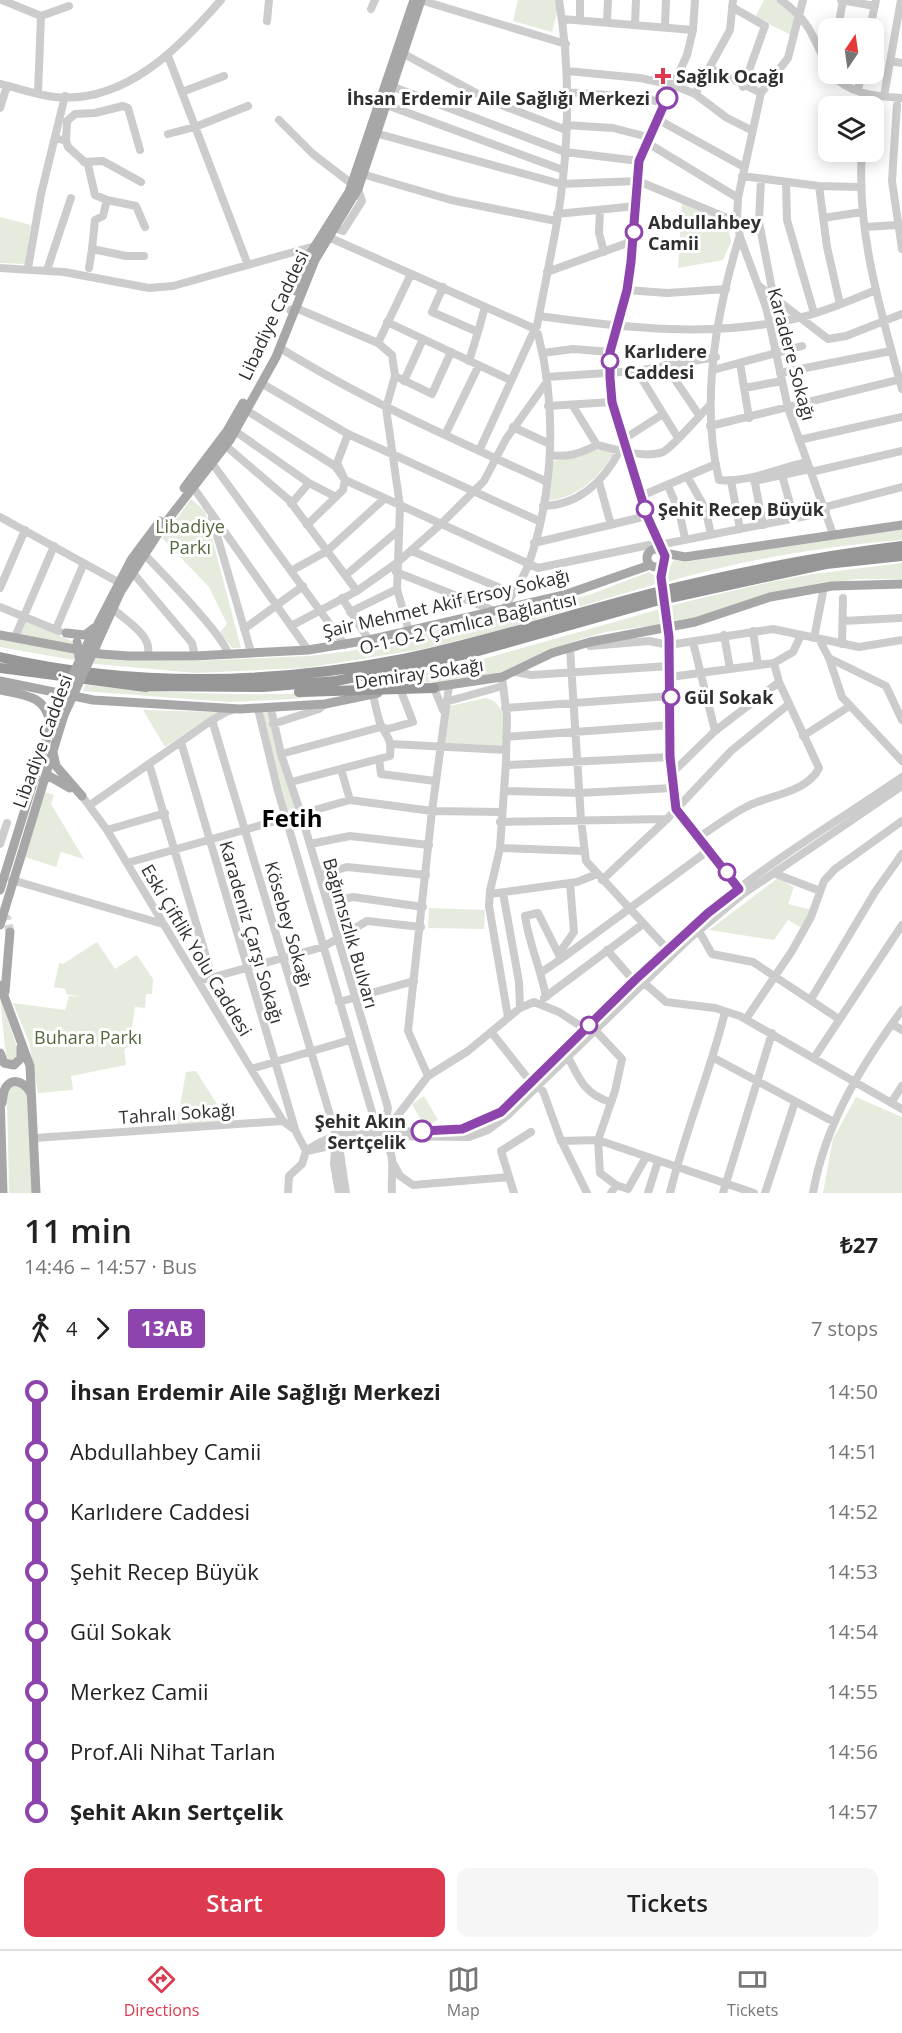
<!DOCTYPE html>
<meta charset="utf-8">
<style>
body{margin:0;font-family:"Open Sans",sans-serif;background:#f6f6f6;color:#222;height:100vh;display:flex;flex-direction:column;font-size:22px;white-space:nowrap}
*{box-sizing:border-box;margin:0}
p{font-size:20px;color:#767676}
.icon{flex:none;width:33px;height:33px;fill:none;stroke:currentColor;stroke-width:2;stroke-linecap:round;stroke-linejoin:round}
.map{position:relative;height:1193px;overflow:hidden}
.panel{display:flex;flex-direction:column;background:#fff;flex:1}
.panel>*{flex:none}
.badge{padding:0 12px;border-radius:4px;font-size:21px;line-height:39px}
.needle{width:39px;rotate:13deg}
.fabs{position:absolute;left:818px;top:18px;display:grid;gap:12px}
.fabs a{display:grid;place-items:center;width:66px;height:66px;border-radius:12px;background:#fff;box-shadow:0 3px 15px #0003;font-size:30px}
.map>.badge{position:absolute;translate:-50% -50%;box-shadow:0 0 0 3px #fff}
.legs{display:flex;align-items:center;gap:9px;height:66px;padding:0 24px;font-size:20px}
.legs p{margin-inline-start:auto}
.head{display:flex;align-items:center;justify-content:space-between;height:102px;padding:0 24px}
h1{font-size:33px;font-weight:600;line-height:45px}
.primary-button{display:flex;gap:12px;margin-top:auto;padding:12px 24px}
.primary-button a{flex:1;height:69px;border-radius:12px;background:#dd394f;color:#fff;font-size:24px;font-weight:600;line-height:69px;text-align:center}
.primary-button a+a{background:#f6f6f6;color:#222}
ul{padding:0 24px;list-style:none}
li{display:flex;align-items:center;gap:21px;height:60px;font-size:22px}
li i{display:grid;place-items:center;width:9px;height:100%;margin:0 8px;background:currentColor}
li i::after{content:'';width:15px;height:15px;margin:-8px;border:4px solid;border-radius:50%;background:#fff}
li p{margin-inline-start:auto}
li:first-child i{background:linear-gradient(#0000 50%,currentColor 0)}
li:last-child i{background:linear-gradient(currentColor 50%,#0000 0)}
.tab-bar{display:flex;justify-content:space-around;align-items:center;height:84px;border-top:2px solid #e0e0e0;background:#fff;font-size:16px;color:#767676}
.tab-bar a{display:grid;justify-items:center;gap:3px}
.tab-bar .active{color:#dd394f}
.map>svg:first-child{display:block}
</style>
<div class="map">
<svg width="902" height="1193" viewBox="0 0 902 1193">
<rect width="100%" height="100%" fill="#fff"/>
<path fill="#e5ebdd" d="M518,0h37l3,9 -6,23 -39,-11z
M764,0h13l23,18 -7,18 -38,-19z
M682,201l45,21 4,20 -8,18 -45,8z
M0,217l31,8 -6,39 -25,-1z
M594,450l21,1c-17,27 -36,47 -69,50l7,-40 26,-4z
M191,499l14,12 36,137h-9l-12,-16 7,-8 -18,-37 -47,-49z
M902,529v11c-79,6 -159,20 -235,42l-1,-9 8,-13 11,2z
M902,563v16h-45l-90,15 -74,26 -87,12 -25,7 -39,14 -37,19 -28,8 -136,6 142,-27 202,-57 81,-19 47,-9z
M649,572l6,4 1,8 -159,47 -74,18 -118,19 -109,5 -100,-9 -96,-17v-8l148,21 46,1 115,-5 41,-5 239,-56z
M26,621l46,20v3l-53,-9z
M85,685c96,10 190,12 286,5l-79,9 -63,3 -146,-11z
M486,698c22,5 18,31 19,49l-60,-4 5,-37z
M143,710l74,2 -52,35z
M268,712l28,97 -8,2 -27,-98z
M45,792l9,3 -3,9 33,55 -23,-7 -5,15 -31,-10z
M778,878l16,9 -6,17 24,6 -10,18 -14,-8 -14,20 -65,-10z
M429,908l56,2 -1,19 -56,-1z
M97,942l18,27 22,-14 16,24 -1,15h-6l-1,14 -10,-1 -6,40 -5,2 2,16 -55,11 2,14 -35,3 -9,-51 -16,-39 52,7 4,-14 12,1 -15,-3v-5l-12,-2 5,-24 4,1z
M0,997l19,56v4l-7,4 -6,-4z
M196,1071l26,41 -1,10 -42,4 -2,-3 9,-51z
M14,1084l5,1 10,10 4,98h-24l-2,-100z
M424,1096l14,24 -13,7 -13,-23z
M856,1097l46,20v76h-79l10,-54z"/>
<g fill="none" stroke-linecap="round" stroke-linejoin="round">
<path stroke="#d5d5d5" stroke-width="9" stroke-dasharray="9 4.5" stroke-linecap="butt" d="M0,916l7,3 3,13"/>
<path stroke="#ccc" stroke-width="8" d="M2,0l39,16 28,-10
M420,0l146,44
M781,0c31,23 30,35 47,67
M803,0l-15,58 -27,35 -23,105 -1,20 3,19 26,70 22,101 45,126
M841,0l34,6
M732,7l33,19 -22,61
M371,9l4,-9
M562,19l131,11
M580,20v-20
M267,21l2,-21
M607,22l1,-22
M635,24l1,-24
M665,26l1,-26
M838,28l5,-28
M870,28l6,-28
M402,53l89,48 75,29
M168,56l80,209
M890,61l12,2
M710,68l51,25
M567,71l73,7 33,7 22,9 32,24 24,12
M831,74c20,21 44,22 71,24
M0,84c18,4 36,11 55,13 70,7 124,-49 166,-97
M391,86l174,66 74,9
M858,91l3,-17
M182,92l42,-16
M567,92l79,6 18,6
M38,93l3,-77
M695,94l35,-64 3,-30
M884,96l17,-96
M384,104l179,66
M897,105l-5,76 10,68
M866,106l1,-11
M0,108l7,-22
M657,119l87,48
M279,120l34,34 39,30
M566,125l47,3 35,9
M375,133l186,51 77,-3 99,41
M168,134l27,-7 53,-21
M55,138l11,3 2,6 20,18 7,30 12,5 -4,16 -8,4 -3,29 34,7h18
M66,141l1,-20 8,-7 20,-1 28,-7 5,2 12,42
M646,142l92,56
M862,152c-6,80 19,160 40,237
M84,162l19,-1 38,21
M362,174l89,26 105,21
M742,176l77,10 40,1
M761,179l-2,43 15,77
M786,182l1,38 27,93
M819,186l8,61 13,57
M107,200l29,6 9,21
M600,210l-1,23 5,19
M557,214l79,-8
M823,218l39,-6
M865,227l32,-2
M335,228l8,3 19,-30 -4,-12
M326,236l207,92
M739,238c-23,76 -39,164 -20,242 28,3 60,-12 88,-18
M0,268l64,4 85,16 24,-2 142,-40
M28,268l13,-74 24,-98
M89,268l3,-19
M47,270l24,-72
M547,272l86,-31
M759,286l69,53 18,-3 56,-22
M443,287l-11,25 46,20 -9,29
M627,290l40,3 59,-4
M290,310l6,-2 82,35 14,12 3,21 -9,32 14,98 -3,83 12,42
M539,316c86,12 174,22 259,2 27,-6 53,-18 78,-28
M387,322l123,58
M537,326c4,-22 9,-45 13,-67 18,-85 23,-174 9,-259
M478,332l7,-25
M378,343l32,-67
M280,348c84,52 173,91 263,132
M543,353l30,-4 37,3
M740,363l9,55
M665,365l34,50
M713,370l89,-24
M637,371l41,67
M780,373l111,-22
M395,376l37,18 19,-42
M546,377l91,-6 79,-14
M404,381l19,-42
M261,383l87,51 191,87
M744,388l38,-7
M548,406l64,-4
M573,406l24,39c18,4 47,14 66,7 9,-4 37,-37 47,-47
M246,410l89,56 10,14 193,88 111,-23
M710,426l192,-47
M513,427l37,17
M235,431l74,52 27,14
M445,435l34,-70
M624,439l39,-25
M799,440l103,-23
M226,446l63,54 68,91
M479,451l54,-118
M550,455c18,3 31,-2 47,-10
M212,463l133,182
M811,472l91,-21
M782,475l12,43
M688,478l17,30 6,26
M754,478l9,47
M731,481l9,48
M754,481l56,-12
M599,482l12,43
M668,486l11,25 6,27
M193,487l115,163
M641,496l75,-32
M291,504l18,-21
M543,506c36,-1 61,-25 77,-56
M825,507l77,-20
M0,517l118,65
M212,518l39,134
M307,525l36,-35 2,-10 -8,-17 11,-29
M534,543l113,-27
M659,545l167,-33
M412,551l100,42
M662,551l-11,-21 -39,-128 -2,-50 17,-62 12,-129 48,-106 6,-25 2,-30
M145,555c17,18 79,80 83,99
M291,571l36,-20 57,-52
M396,572l99,39
M133,573l59,70 3,13
M346,575l53,-45
M661,577l2,-13
M0,588l25,-58
M342,598l27,42
M0,607l59,24
M505,608c7,-15 19,-30 24,-45 25,-72 28,-156 9,-229
M113,609c12,11 42,28 34,47
M350,612l47,-23
M843,621l58,-3
M291,626l66,-35 41,-29 44,-39 42,-42 22,-42 40,-56
M56,629l28,-66
M244,629l59,-43
M753,631l5,34
M724,635l6,34
M15,637l39,-91
M814,638l10,-51
M819,639l10,19 13,39 60,64
M669,642l2,132 5,35 65,82
M693,642l22,89
M842,644l1,-46
M590,646l59,-5 20,4 104,-16 86,18 43,-7
M576,647l-6,1 11,172 5,41 82,89
M829,658l57,28 16,34
M516,672l15,3 139,-9
M502,677l5,40 -1,45 -6,86 -10,43 -1,15 19,111
M670,677l104,-14 19,-11 8,-17
M434,688l9,22
M445,702l58,-16
M505,708l166,-12
M258,709l20,82 99,338
M271,709l10,45 20,60 87,294 -2,11 -7,10
M212,720l124,415 -2,29 5,29
M273,724l46,-15 6,-5
M803,736l47,-30
M506,737l165,-12
M181,742l114,387
M391,744l115,6
M281,754l100,-27 7,2 25,-7 -12,-31
M379,759l2,15 54,7
M149,764l63,213
M506,765l164,-8
M341,769l9,31
M671,774l44,-43 64,-49
M291,782l99,-26c2,-20 -4,-18 -10,-33 -3,-9 -5,-20 -7,-29
M504,791l76,2 92,-5
M82,796l25,34 144,239 32,52 12,9 11,21
M90,805l122,-85 14,-8 7,-2
M500,822l167,-3
M107,830l58,-17
M699,837c16,-10 31,-22 47,-30 22,-12 61,-14 73,-39l-40,-86 -5,-19
M0,844l7,-21
M310,844l40,-8 79,9
M500,848l83,3
M127,863l223,-63 82,11 69,1
M776,874l44,17
M320,875l27,-8 79,8
M12,880l151,44
M602,880l65,-61 64,-68 58,-47
M503,893l16,89 1,26
M490,894l87,-12 20,-8
M328,903l25,-6 70,10
M699,931l13,23 41,8 86,57
M607,950l27,31
M560,952l14,-20 -4,-49
M561,959l148,-109
M542,972l19,-13 -23,-46 -13,3c4,28 16,53 21,81
M199,981l124,-34 44,-26 54,6
M643,982l23,20 49,6 25,8 162,93
M544,998l99,-74
M811,999l64,-107 27,-38
M339,1002l75,-21
M746,1019l46,-68 19,-34 13,-36 11,-12 67,-48
M892,1024l10,6
M594,1029l28,30 -7,32 -17,49 2,33 16,12
M492,1033l34,43 17,15 17,47 27,55
M567,1055c12,23 17,39 43,47
M714,1058l120,64
M814,1058l88,-133
M251,1069l99,-29
M428,1076l-20,-45 24,-220 17,-125
M891,1103l11,-17
M383,1127l12,-8 33,-43 40,-25 52,-43 14,-6 25,10 26,17
M379,1137c20,14 11,36 13,56
M35,1138l248,-17
M338,1139l8,54
M561,1141l37,-1 156,53
M306,1151c63,-46 138,6 195,-39 20,-16 37,-37 55,-55 50,-49 99,-99 152,-144 60,-51 130,-92 194,-136
M307,1151l68,-15 94,1 19,-7 20,-15 181,-176 54,-45 159,-108
M394,1165l6,11 13,9 96,-8
M288,1193l1,-17 13,-12 4,-13
M514,1193l-13,-42 30,-19
M611,1193l5,-8 12,4 18,-32
M648,1193l10,-32
M670,1193c15,-62 40,-120 55,-181
M723,1193l49,-160
M765,1193l30,-91
M813,1193c12,-69 48,-127 89,-183"/>
<path stroke="#a7a7a7" stroke-width="9" d="M296,291l14,-37 39,-62 65,-192
M184,488l43,-57 16,-28
M647 558a9 9 0 1 1 18 0a9 9 0 1 1-18 0Z
M664,553l21,4 217,-32
M66,633l19,2 9,-7
M0,635l101,19 27,2h67l113,-6 61,-10 195,-45 86,-30
M88,643l43,-83 29,-39
M96,646l25,-55 42,-65 67,-86 46,-83 39,-97 43,-71 63,-189
M0,681l93,19 147,9 85,-5 53,-11
M428,688l74,-11 50,-24 38,-11 105,-20 75,-25 62,-11 70,-2
M0,690c23,5 46,5 50,33
M53,752l3,14 26,30
M43,781l6,-5 21,12
M0,890l55,-178
M0,925l64,-210
M0,985l30,81 6,127
M5,992l5,-60
M0,1053l4,10 10,2 7,-7v-11
M0,1095l3,98
M2,1103c1,-5 1,-12 4,-16 8,-12 21,-2 25,7"/>
<path stroke="#969696" stroke-width="10" d="M0,657c131,30 271,28 403,2 84,-17 167,-45 250,-66 81,-20 166,-37 249,-47
M0,668l146,19
M142,686l121,1 73,-6 135,-28 185,-52 170,-37 76,-8
M299,692l135,-4"/>
<path stroke="#ccc" stroke-width="8" d="M661,577l8,60"/>
<path stroke="#a7a7a7" stroke-width="9" d="M77,642l2,15
M55,712l33,-69
M64,715l32,-69"/>
</g>
<g fill="none" stroke-linecap="round" stroke-linejoin="round">
<g stroke="#fff" stroke-width="14">
<path id="line-1" d="M422,1131l40,-2 39,-17 134,-132 73,-67 31,-24 -63,-80 -6,-52 -1,-120 -8,-60 4,-21 -18,-40 -35,-114 -2,-24v-26l17,-62 4,-28 8,-101 28,-63"/>
</g>
<use href="#line-1" stroke="#8e44ad" stroke-width="9"/>
</g>
<path fill="#dd394f" stroke="#fff" stroke-width="2" d="M660 67h6v6h6v6h-6v6h-6v-6h-6v-6h6z"/>
<g fill="#fff" stroke="#8e44ad" stroke-width="3">
<circle cx="667" cy="98" r="10"/>
<circle cx="634" cy="232" r="8"/>
<circle cx="610" cy="361" r="8"/>
<circle cx="645" cy="509" r="8"/>
<circle cx="671" cy="697" r="8"/>
<circle cx="727" cy="872" r="8"/>
<circle cx="589" cy="1025" r="8"/>
<circle cx="422" cy="1131" r="10"/>
</g>
<g text-anchor="middle" dominant-baseline="central" stroke-width="6" stroke-linejoin="round" paint-order="stroke">
<g font-size="18" font-weight="bold" fill="#2f2f2f" stroke="#fff" text-anchor="start">
<text x="676" y="76">Sağlık Ocağı</text>
</g>
<g font-size="18" font-weight="bold" fill="#2f2f2f" stroke="#fff" text-anchor="start">
<text x="650" y="98" text-anchor="end">İhsan Erdemir Aile Sağlığı Merkezi</text>
<text x="648" y="222">Abdullahbey<tspan x="648" dy="21">Camii</tspan></text>
<text x="624" y="351">Karlıdere<tspan x="624" dy="21">Caddesi</tspan></text>
<text x="658" y="509">Şehit Recep Büyük</text>
<text x="684" y="697">Gül Sokak</text>
<text x="406" y="1121" text-anchor="end">Şehit Akın<tspan x="406" dy="21">Sertçelik</tspan></text>
</g>
<g font-size="18" fill="#2f2f2f" stroke="#fff">
<text transform="translate(273 315) rotate(-65)">Libadiye Caddesi</text>
<text transform="translate(792 354) rotate(75)">Karadere Sokağı</text>
<text transform="translate(446 603) rotate(-13)">Şair Mehmet Akif Ersoy Sokağı</text>
<text transform="translate(468 623) rotate(-13)">O-1-O-2 Çamlıca Bağlantısı</text>
<text transform="translate(419 673) rotate(-8)">Demiray Sokağı</text>
<text transform="translate(42 741) rotate(-70)">Libadiye Caddesi</text>
<text transform="translate(289 924) rotate(74)">Kösebey Sokağı</text>
<text transform="translate(252 932) rotate(74)">Karadeniz Çarşı Sokağı</text>
<text transform="translate(351 933) rotate(74)">Bağımsızlık Bulvarı</text>
<text transform="translate(197 950) rotate(59)">Eski Çiftlik Yolu Caddesi</text>
<text transform="translate(177 1113) rotate(-4)">Tahralı Sokağı</text>
</g>
<g font-size="18" fill="#54683e" stroke="#fff">
<text x="190" y="526">Libadiye<tspan x="190" dy="21">Parkı</tspan></text>
<text x="88" y="1037">Buhara Parkı</text>
</g>
<g font-size="24" font-weight="bold" fill="#000" stroke="#fff">
<text x="292" y="817">Fetih</text>
</g>
</g>
</svg>
<div class="fabs">
<a><svg class="needle" viewBox="-14 -14 28 28"><path d="M0-13l5 13h-10z" fill="#e53935"/><path d="M0 13l5-13h-10z" fill="#767676"/></svg></a>
<a><svg class="icon" aria-label="layers" viewBox="0 0 24 24"><path d="M12 4l9 5-9 5-9-5zM3 14l9 5 9-5"/></svg></a>
</div>
</div>
<section class="panel">
<div class="head"><div><h1>11 min</h1><p>14:46 – 14:57 · Bus</p></div><b>₺27</b></div>
<div class="legs"><svg class="icon" aria-label="walk" viewBox="0 0 24 24"><circle cx="13" cy="4" r="2"/><path d="M13 8l-2 6 4 7M11 14l-3 7M7 12l3-4h3l4 4"/></svg>4<svg class="icon" aria-label="forward" viewBox="0 0 24 24"><path d="M9 5l7 7-7 7"/></svg><b class="badge" style="background:#8e44ad;color:#fff">13AB</b><p>7 stops</p></div>
<ul>
<li><i style="color:#8e44ad"></i><b>İhsan Erdemir Aile Sağlığı Merkezi</b><p>14:50</p></li>
<li><i style="color:#8e44ad"></i><span>Abdullahbey Camii</span><p>14:51</p></li>
<li><i style="color:#8e44ad"></i><span>Karlıdere Caddesi</span><p>14:52</p></li>
<li><i style="color:#8e44ad"></i><span>Şehit Recep Büyük</span><p>14:53</p></li>
<li><i style="color:#8e44ad"></i><span>Gül Sokak</span><p>14:54</p></li>
<li><i style="color:#8e44ad"></i><span>Merkez Camii</span><p>14:55</p></li>
<li><i style="color:#8e44ad"></i><span>Prof.Ali Nihat Tarlan</span><p>14:56</p></li>
<li><i style="color:#8e44ad"></i><b>Şehit Akın Sertçelik</b><p>14:57</p></li>
</ul>
<div class="primary-button"><a>Start</a><a>Tickets</a></div>
</section>
<nav class="tab-bar">
<a class="active"><svg class="icon" aria-label="directions" viewBox="0 0 24 24"><path d="M12 3l9 9-9 9-9-9zM9 14v-3h6M13 9l2 2-2 2"/></svg>Directions</a>
<a><svg class="icon" aria-label="map" viewBox="0 0 24 24"><path d="M3 6l6-2 6 2 6-2v14l-6 2-6-2-6 2zM9 4v14M15 6v14"/></svg>Map</a>
<a><svg class="icon" aria-label="tickets" viewBox="0 0 24 24"><path d="M3 7h18v10H3zM15 7v10"/></svg>Tickets</a>
</nav>
